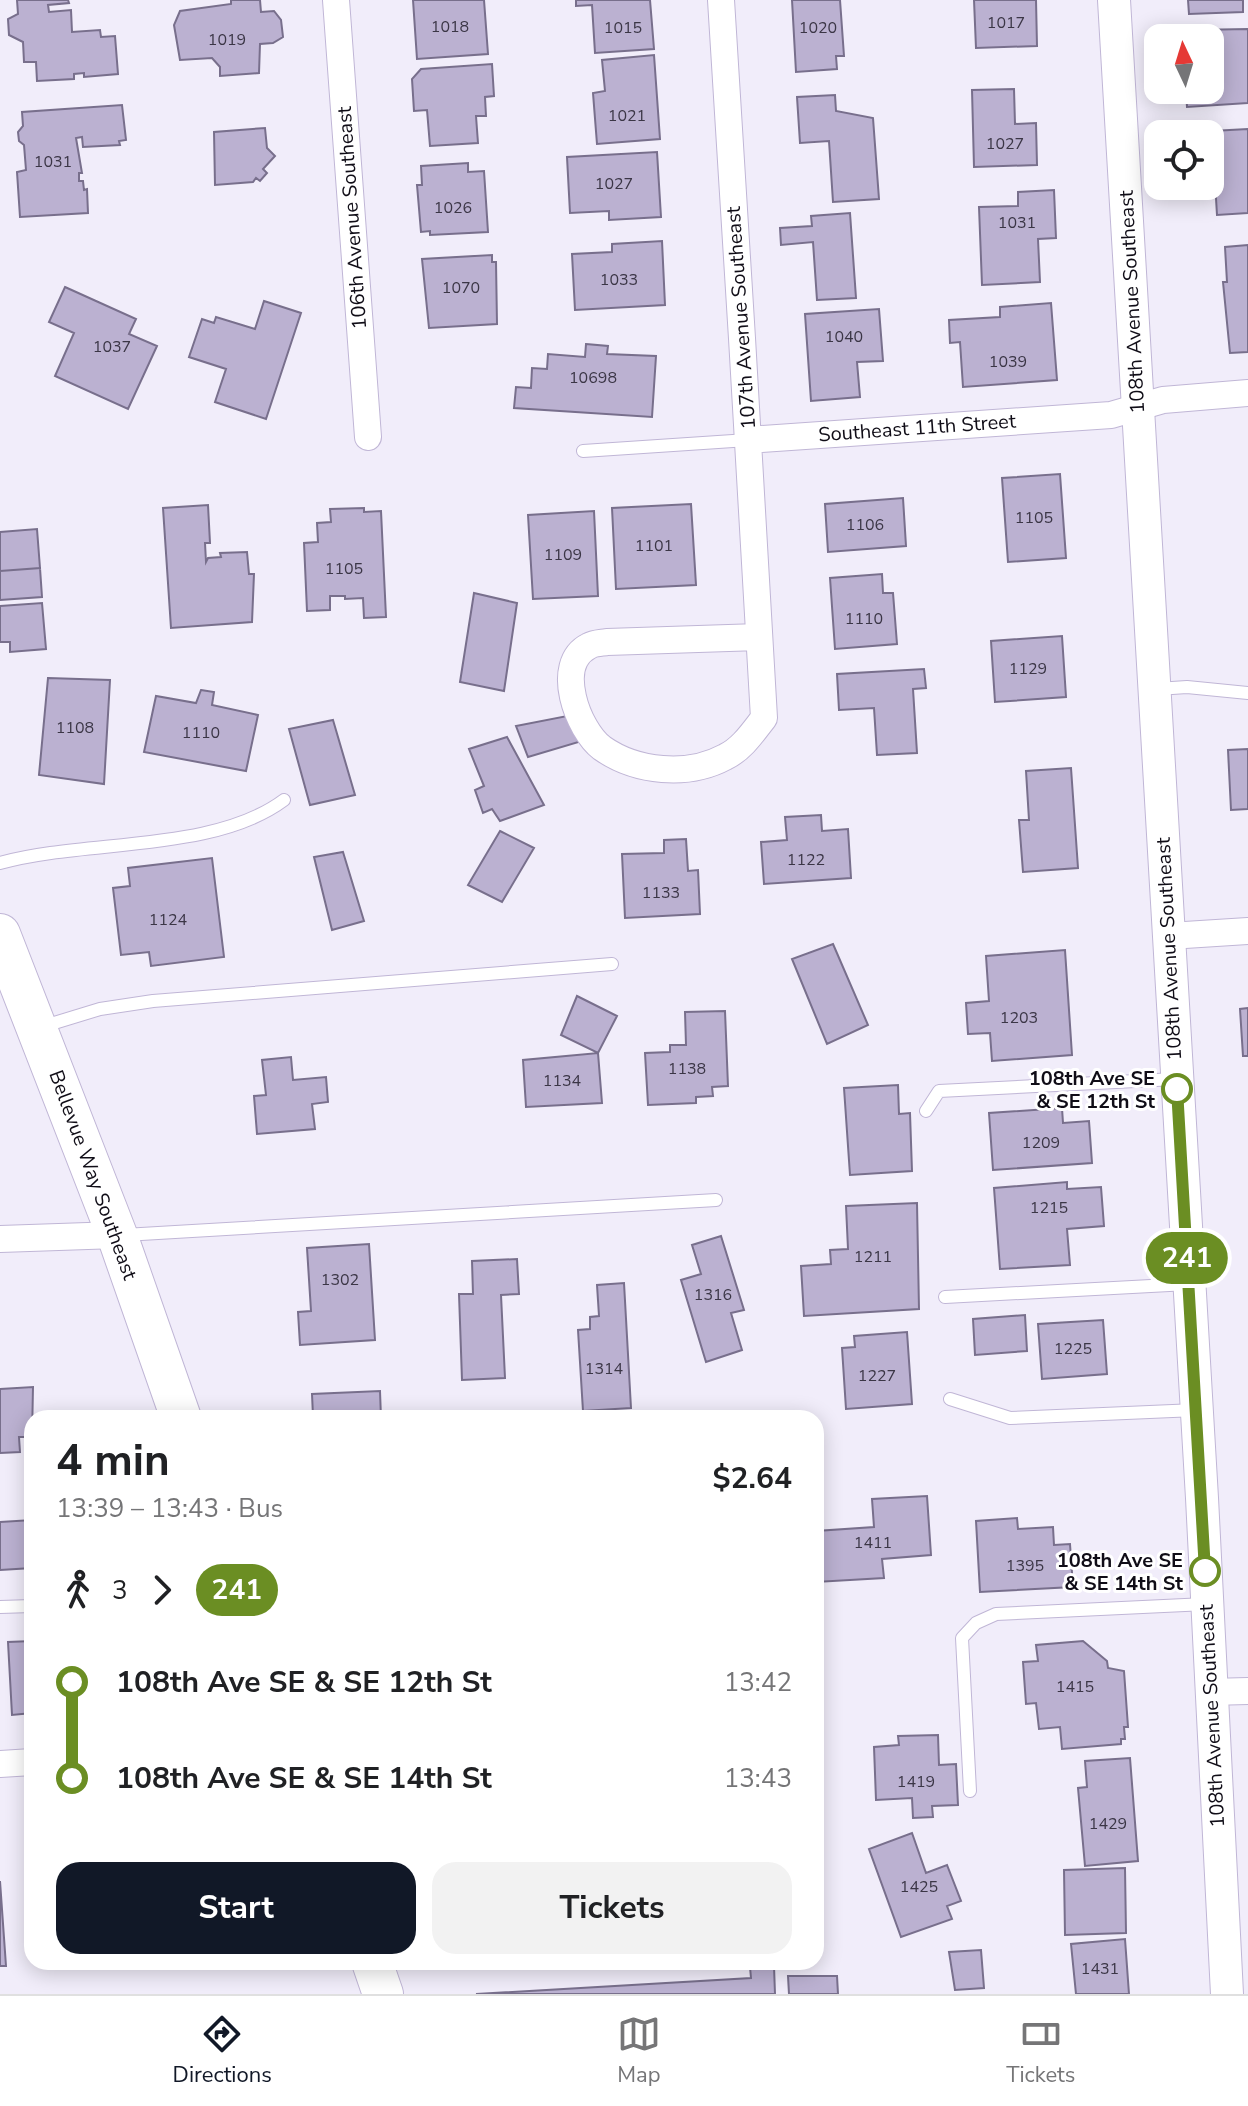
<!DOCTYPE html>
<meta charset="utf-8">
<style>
body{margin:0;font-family:"Nunito Sans",sans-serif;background:#f2f2f2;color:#202124;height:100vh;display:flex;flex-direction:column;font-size:30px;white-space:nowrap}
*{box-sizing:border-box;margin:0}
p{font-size:26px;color:#757577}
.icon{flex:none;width:44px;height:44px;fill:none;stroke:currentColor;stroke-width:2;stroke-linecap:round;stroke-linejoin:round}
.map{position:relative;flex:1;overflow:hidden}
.details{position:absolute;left:24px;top:1410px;width:800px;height:560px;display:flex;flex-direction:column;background:#fff;border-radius:24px;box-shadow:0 4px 20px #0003}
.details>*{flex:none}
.badge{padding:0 16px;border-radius:26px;font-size:28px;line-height:52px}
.needle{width:52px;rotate:356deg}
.controls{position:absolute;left:1144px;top:24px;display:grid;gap:16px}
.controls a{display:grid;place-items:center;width:80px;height:80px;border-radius:16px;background:#fff;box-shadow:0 4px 20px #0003;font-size:40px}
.map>.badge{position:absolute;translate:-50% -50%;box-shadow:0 0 0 4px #fff}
.legs{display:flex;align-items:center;gap:12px;height:88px;padding:0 32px;font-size:26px}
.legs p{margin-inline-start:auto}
.summary{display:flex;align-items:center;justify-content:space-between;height:136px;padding:0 32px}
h1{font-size:44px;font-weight:700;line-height:60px}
.primary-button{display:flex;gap:16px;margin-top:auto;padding:16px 32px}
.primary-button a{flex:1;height:92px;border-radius:24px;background:#111827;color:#fff;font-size:32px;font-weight:700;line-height:92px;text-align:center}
.primary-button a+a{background:#f2f2f2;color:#202124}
ul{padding:0 32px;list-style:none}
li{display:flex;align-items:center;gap:28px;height:96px;font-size:30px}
li i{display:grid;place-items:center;width:12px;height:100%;margin:0 10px;background:currentColor}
li i::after{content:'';width:20px;height:20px;margin:-10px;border:6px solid;border-radius:50%;background:#fff}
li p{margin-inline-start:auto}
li:first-child i{background:linear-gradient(#0000 50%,currentColor 0)}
li:last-child i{background:linear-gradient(currentColor 50%,#0000 0)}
.tabs{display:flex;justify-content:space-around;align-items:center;height:112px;border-top:2px solid #e0e0e0;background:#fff;font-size:22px;color:#757577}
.tabs a{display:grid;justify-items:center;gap:4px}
.tabs .selected{color:#111827}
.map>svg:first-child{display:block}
</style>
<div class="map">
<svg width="1248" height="1994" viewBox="0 0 1248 1994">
<rect width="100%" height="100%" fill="#f1edfa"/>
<path fill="#bbb1d1" stroke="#786f8c" stroke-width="2" d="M17,0h51l1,3 -21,2 1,7 22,-2 1,22 28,-2 1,7 14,-1 3,38 -34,3v-4l-10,1v5l-37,2 -1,-19h-12l-1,-20 -14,-7 -1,-16 10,-5z
M231,0h29l1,12 13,-1 7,9 2,17 -10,6 -13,1 -1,29 -39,3v-9l-8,-9 -32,2 -6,-35 6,-14 51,-7z
M413,0h71l4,54 -71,5z
M576,0h74l4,49 -59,4 -3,-48 -16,1z
M792,0h48l4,56h-8l1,13 -41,3z
M974,0h62l1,46 -61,2z
M1188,0h55v12l-54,2z
M1248,29v74l-61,4 -1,-17h24v-52h-15l-1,-8z
M654,55l6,84 -63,5 -4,-51 12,-2 -3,-31z
M492,64l2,32 -9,1 1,19h-10l2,27 -48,3 -3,-36 -13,1 -2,-32 9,-10z
M1014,89l1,35 21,-1 1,42 -63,2 -2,-77z
M835,95l1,16 37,7 6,81 -46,3 -4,-61 -29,2 -3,-46z
M122,105l4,35 -7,1 1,4 -37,2 -1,-10 -6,1 6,35h-3v8h4l1,9 3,-1 1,24 -68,4 -3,-45 9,-2 -2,-25 -5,-4 -1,-9 5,-6 -1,-14z
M265,128l2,20 8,8 -12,13 4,4 -7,8 -4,-3 -3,4 -38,3 -1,-53z
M1248,129v84l-31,2 -5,-84z
M657,152l4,65 -52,3v-9l-39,2 -3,-56z
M468,163v9l16,-1 4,61 -58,3v-4l-9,1 -4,-47h5l-1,-19z
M1054,190l2,48 -18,1 2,43 -58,3 -3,-78 39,-1v-14z
M850,213l6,85 -39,2 -4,-58 -32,3 -1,-17 32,-2 -1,-10z
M662,241l3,64 -90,5 -3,-56 40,-2v-8z
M1248,245v107l-18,1 -7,-71h4l-2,-35z
M492,255v7h4l1,62 -68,4 -7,-69z
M65,287l71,32 -7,15 28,12 -29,63 -73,-33 19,-43 -25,-11z
M264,301l37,12 -35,106 -51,-17 11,-33 -37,-12 13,-38 12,4 2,-6 39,12z
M1051,303l6,77 -94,7 -3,-45 -10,1 -1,-23 51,-3v-10z
M879,309l4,52 -26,1 3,35 -49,4 -6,-87z
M586,344l22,2 -1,8 49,2 -4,61 -138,-9 2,-21 15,1 1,-20 15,1 1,-15 37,3z
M1060,474l6,84 -58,4 -6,-84z
M903,498l3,48 -78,6 -3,-48z
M691,504l5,81 -80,4 -4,-81z
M208,505l2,38h-5l1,19 2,-4 13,-1 -1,-4 27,-1 2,22h5l-2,48 -81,6 -8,-120z
M364,508v4l17,-1 5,106 -22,1 -1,-20 -18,1v-3h-15v14l-23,1 -3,-68 14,-1 -1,-19 14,-1 -1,-13z
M594,511l4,85 -65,3 -5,-84z
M37,529l3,39 -40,3v-39z
M40,568l2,29 -42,3v-29z
M882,574l1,19h10l4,51 -62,5 -5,-71z
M474,593l43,10 -13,88 -44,-9z
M42,603l4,46 -36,3v-10h-10v-36z
M1062,636l4,61 -71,5 -4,-61z
M924,669l2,19 -13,1 4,64 -40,2 -3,-47 -35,2 -2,-36z
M48,678l62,2 -6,104 -65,-9z
M201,690l13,2 -2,13 46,10 -12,56 -102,-19 12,-56 40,7z
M567,716l15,25 -54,16 -12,-31z
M333,720l22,75 -45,10 -21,-76z
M507,737l37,68 -44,16 -8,-12 -9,4 -8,-23 9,-4 -15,-37z
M1248,749v60l-17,1 -3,-60z
M1071,768l7,100 -55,4 -4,-52h10l-3,-49z
M821,815l1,16 26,-2 3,49 -87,6 -3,-42 26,-2 -2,-23z
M500,831l34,17 -32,54 -34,-17z
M686,839l2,32 10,-1 2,44 -75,4 -3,-64 42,-1v-13z
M343,852l21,69 -32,9 -18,-73z
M212,858l12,99 -73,9 -2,-14 -28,3 -8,-67 17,-2 -2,-18z
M833,944l35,81 -41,19 -35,-85z
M1065,950l7,105 -80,6 -2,-28 -22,1 -2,-31 23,-2 -3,-45z
M577,996l40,20 -19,37 -37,-18z
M1248,1008v48h-5l-3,-47z
M725,1011l3,75 -16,1 1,9 -17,1v6l-48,2 -3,-52 25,-1v-7h16l-1,-33z
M598,1053l4,50 -76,4 -3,-47z
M291,1057l2,23 33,-3 2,25 -16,2 3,25 -58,5 -3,-38 12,-1 -4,-35z
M898,1085l1,29 11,-1 2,58 -62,4 -6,-87z
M1062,1108l1,15 26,-2 3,42 -99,7 -4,-57z
M1067,1182v7l34,-2 3,39 -37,3 3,36 -70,4 -6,-81z
M917,1203l2,106 -115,7 -3,-50 30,-2 -1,-14 18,-1 -2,-43z
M721,1236l23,74 -13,3 11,37 -36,12 -25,-82 20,-6 -9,-29z
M369,1244l6,96 -75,5 -2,-33 13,-1 -4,-63z
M517,1259l2,35 -18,1 4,83 -43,2 -3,-86h14l-1,-33z
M624,1283l7,125 -48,3 -5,-81 12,-1v-12l9,-1 -2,-31z
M1025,1315l2,36 -52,4 -2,-36z
M1103,1320l4,54 -65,5 -4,-55z
M907,1332l5,72 -66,5 -4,-61 13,-1 -1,-11z
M33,1387l-1,50h-13l1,15 -20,1v-64z
M380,1391l1,27 -68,-2 -1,-22z
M927,1496l4,59 -49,4 2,19 -68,4v-51l58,-4 -2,-28z
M1017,1518l1,11 35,-2 1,18 16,-1 3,43 -93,5 -4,-71z
M32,1520v48l-32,2v-48z
M32,1641v72l-20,2 -4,-73z
M1083,1641l24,20 1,7 16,3 4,56h-4l1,12h-4v5l-59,5 -2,-22 -21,2 -3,-26 -10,1 -3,-42 15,-1 -2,-16z
M938,1735l1,30 17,-1 2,41 -26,1 1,11 -20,1 -1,-20 -36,2 -2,-53 25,-2 -1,-9z
M1130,1758l8,103 -53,5 -7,-78 9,-1 -2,-26z
M912,1833l14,40 21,-8 14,36 -14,5 5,13 -51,18 -32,-88z
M1125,1868l1,65 -61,2 -1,-65z
M0,1881l6,85h-6z
M1125,1939l4,55h-53l-5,-50z
M981,1950l3,38 -29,2 -6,-38z
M774,1966l1,28h-299l275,-16 -1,-11z
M788,1976h49l1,18h-49z"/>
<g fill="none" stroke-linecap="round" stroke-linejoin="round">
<g stroke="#c0b6d6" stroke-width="14">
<path id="service" d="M583,451l165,-11
M1157,689l30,-2 61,6
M0,863c85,-24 213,-10 284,-63
M41,1027l59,-18 53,-8 459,-37
M926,1111l13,-20 237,-12
M124,1235l592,-35
M945,1297l243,-13
M950,1399l60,19 186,-8
M0,1607l32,-1
M970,1791l-8,-153 14,-15 20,-9 210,-10"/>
</g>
<g stroke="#c0b6d6" stroke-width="28">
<path id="minor" d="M336,0l32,437
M721,0c15,239 30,479 43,718 -11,14 -22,31 -39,39 -37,20 -89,15 -123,-9 -24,-18 -49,-84 -13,-102 5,-3 13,-3 18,-4l152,-5
M748,440l363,-25 52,-15 85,-7
M1169,936l79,-5
M0,1239l117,-4
M1210,1692l38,-1
M0,1764l32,-2"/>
</g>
<g stroke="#c0b6d6" stroke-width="34">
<path id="tertiary" d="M1114,0l88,1498 25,496"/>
</g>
<g stroke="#c0b6d6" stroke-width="42">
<path id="primary" d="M0,934l117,301 64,183
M372,1962l11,32"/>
</g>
<use href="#service" stroke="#fff" stroke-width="12"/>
<use href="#minor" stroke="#fff" stroke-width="26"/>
<use href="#tertiary" stroke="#fff" stroke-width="32"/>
<use href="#primary" stroke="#fff" stroke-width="40"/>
</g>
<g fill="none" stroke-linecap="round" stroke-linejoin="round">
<g stroke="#fff" stroke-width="18">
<path id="line-1" d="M1177,1089l28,482"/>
</g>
<use href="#line-1" stroke="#6b8e23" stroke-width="12"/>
</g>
<g fill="#fff" stroke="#6b8e23" stroke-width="4">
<circle cx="1177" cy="1089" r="14"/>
<circle cx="1205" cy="1571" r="14"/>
</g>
<g text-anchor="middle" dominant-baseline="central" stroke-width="6" stroke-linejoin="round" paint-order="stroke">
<g font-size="16" fill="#3b3646">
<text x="1006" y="23">1017</text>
<text x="450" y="27">1018</text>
<text x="623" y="28">1015</text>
<text x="818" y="28">1020</text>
<text x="227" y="40">1019</text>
<text x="627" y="116">1021</text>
<text x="1005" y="144">1027</text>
<text x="53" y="162">1031</text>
<text x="614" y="184">1027</text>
<text x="453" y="208">1026</text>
<text x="1017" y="223">1031</text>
<text x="619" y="280">1033</text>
<text x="461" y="288">1070</text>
<text x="844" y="337">1040</text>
<text x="112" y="347">1037</text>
<text x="1008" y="362">1039</text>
<text x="593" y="378">10698</text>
<text x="1034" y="518">1105</text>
<text x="865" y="525">1106</text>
<text x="654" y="546">1101</text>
<text x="563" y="555">1109</text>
<text x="344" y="569">1105</text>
<text x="864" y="619">1110</text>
<text x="1028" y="669">1129</text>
<text x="75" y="728">1108</text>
<text x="201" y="733">1110</text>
<text x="806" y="860">1122</text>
<text x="661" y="893">1133</text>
<text x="168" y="920">1124</text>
<text x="1019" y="1018">1203</text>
<text x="687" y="1069">1138</text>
<text x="562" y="1081">1134</text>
<text x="1041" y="1143">1209</text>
<text x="1049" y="1208">1215</text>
<text x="873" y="1257">1211</text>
<text x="340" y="1280">1302</text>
<text x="713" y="1295">1316</text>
<text x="1073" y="1349">1225</text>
<text x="604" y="1369">1314</text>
<text x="877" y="1376">1227</text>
<text x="873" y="1543">1411</text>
<text x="1025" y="1566">1395</text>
<text x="1075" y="1687">1415</text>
<text x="916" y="1782">1419</text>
<text x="1108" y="1824">1429</text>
<text x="919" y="1887">1425</text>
<text x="1100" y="1969">1431</text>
</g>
<g font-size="20" fill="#100d17" stroke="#fff">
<text transform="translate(352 218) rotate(-94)">106th Avenue Southeast</text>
<text transform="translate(1132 302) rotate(-93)">108th Avenue Southeast</text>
<text transform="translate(741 318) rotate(-94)">107th Avenue Southeast</text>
<text transform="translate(917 428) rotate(-4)">Southeast 11th Street</text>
<text transform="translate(1169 949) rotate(-93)">108th Avenue Southeast</text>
<text transform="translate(93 1175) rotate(70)">Bellevue Way Southeast</text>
<text transform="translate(1212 1716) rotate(-93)">108th Avenue Southeast</text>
</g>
<g font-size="20" font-weight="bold" fill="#100d17" stroke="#fff" text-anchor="end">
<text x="1155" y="1078">108th Ave SE<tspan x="1155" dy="23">&amp; SE 12th St</tspan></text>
<text x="1183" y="1560">108th Ave SE<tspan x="1183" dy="23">&amp; SE 14th St</tspan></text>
</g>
</g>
</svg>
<div class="controls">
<a><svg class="needle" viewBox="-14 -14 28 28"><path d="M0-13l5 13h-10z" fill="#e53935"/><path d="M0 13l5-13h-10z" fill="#757577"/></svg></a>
<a><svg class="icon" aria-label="locate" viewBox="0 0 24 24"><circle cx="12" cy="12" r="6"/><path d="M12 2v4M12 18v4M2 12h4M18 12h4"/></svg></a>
</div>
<b class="badge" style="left:1187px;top:1258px;background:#6b8e23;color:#fff">241</b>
<section class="details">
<div class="summary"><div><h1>4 min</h1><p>13:39 – 13:43 · Bus</p></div><b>$2.64</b></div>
<div class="legs"><svg class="icon" aria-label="walk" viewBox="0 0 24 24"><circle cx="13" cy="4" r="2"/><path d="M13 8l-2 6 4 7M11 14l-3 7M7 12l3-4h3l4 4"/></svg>3<svg class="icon" aria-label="forward" viewBox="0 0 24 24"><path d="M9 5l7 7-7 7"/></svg><b class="badge" style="background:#6b8e23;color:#fff">241</b></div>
<ul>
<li><i style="color:#6b8e23"></i><b>108th Ave SE &amp; SE 12th St</b><p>13:42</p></li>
<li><i style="color:#6b8e23"></i><b>108th Ave SE &amp; SE 14th St</b><p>13:43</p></li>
</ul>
<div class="primary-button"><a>Start</a><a>Tickets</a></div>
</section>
</div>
<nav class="tabs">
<a class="selected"><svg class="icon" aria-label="directions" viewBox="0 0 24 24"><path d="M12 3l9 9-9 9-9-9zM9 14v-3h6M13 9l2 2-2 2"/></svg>Directions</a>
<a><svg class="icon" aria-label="map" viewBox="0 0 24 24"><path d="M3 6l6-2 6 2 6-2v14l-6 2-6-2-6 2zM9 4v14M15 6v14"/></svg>Map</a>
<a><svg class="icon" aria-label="tickets" viewBox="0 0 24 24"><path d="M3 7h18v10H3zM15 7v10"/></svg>Tickets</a>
</nav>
